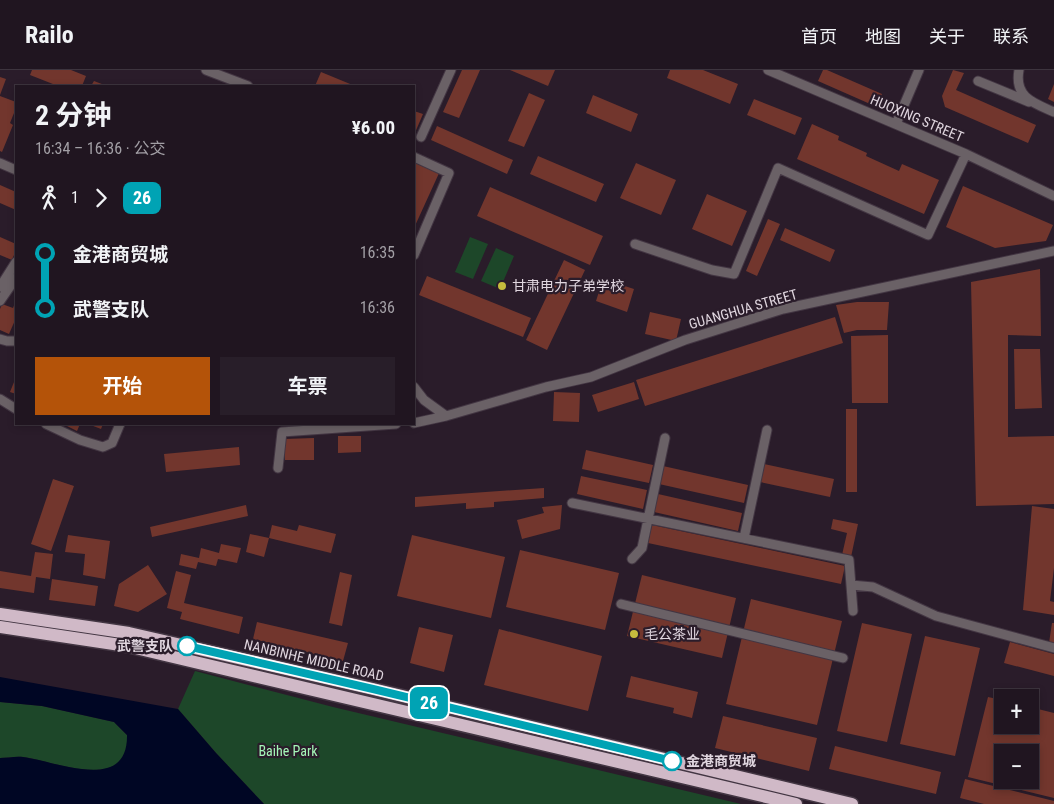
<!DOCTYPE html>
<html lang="zh">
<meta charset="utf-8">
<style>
body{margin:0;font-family:"Roboto Condensed","Noto Sans SC",sans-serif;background:#281e29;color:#f1f3f6;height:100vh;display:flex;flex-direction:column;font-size:19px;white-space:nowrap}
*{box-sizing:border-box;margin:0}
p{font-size:16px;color:#a29fa5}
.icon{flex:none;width:28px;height:28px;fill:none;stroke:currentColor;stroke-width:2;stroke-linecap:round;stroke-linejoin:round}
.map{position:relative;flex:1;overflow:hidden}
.sheet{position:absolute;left:15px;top:15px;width:400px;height:340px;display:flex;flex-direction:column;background:#201520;border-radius:0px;box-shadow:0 2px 8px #0003,0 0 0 1px #3d343e}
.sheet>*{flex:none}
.badge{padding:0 10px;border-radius:8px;font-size:18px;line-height:32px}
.fabs{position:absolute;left:994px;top:619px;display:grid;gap:10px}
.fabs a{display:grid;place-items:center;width:45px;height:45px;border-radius:0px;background:#201520;box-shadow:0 2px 8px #0003,0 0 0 1px #3d343e;font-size:25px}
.map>.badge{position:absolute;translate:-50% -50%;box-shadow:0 0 0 2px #fff}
.legs{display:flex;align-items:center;gap:8px;height:55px;padding:0 20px;font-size:16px}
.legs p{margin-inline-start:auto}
.head{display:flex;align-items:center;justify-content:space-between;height:85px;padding:0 20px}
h1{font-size:28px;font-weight:700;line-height:38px}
.action{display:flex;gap:10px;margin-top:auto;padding:10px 20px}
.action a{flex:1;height:58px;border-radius:0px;background:#b45309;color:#fff;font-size:20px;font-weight:700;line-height:58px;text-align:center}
.action a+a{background:#281e29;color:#f1f3f6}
ul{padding:0 20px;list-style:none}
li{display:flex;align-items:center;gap:18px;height:55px;font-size:19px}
li i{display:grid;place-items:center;width:8px;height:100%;margin:0 6px;background:currentColor}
li i::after{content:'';width:12px;height:12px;margin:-6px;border:4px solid;border-radius:50%;background:#201520}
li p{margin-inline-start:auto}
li:first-child i{background:linear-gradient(#0000 50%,currentColor 0)}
li:last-child i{background:linear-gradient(currentColor 50%,#0000 0)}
header{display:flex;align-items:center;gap:30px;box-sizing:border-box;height:70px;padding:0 25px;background:#201520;border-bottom:1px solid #3d343e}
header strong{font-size:24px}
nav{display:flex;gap:28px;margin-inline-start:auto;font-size:18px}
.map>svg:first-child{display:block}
</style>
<header>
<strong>Railo</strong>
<nav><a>首页</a><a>地图</a><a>关于</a><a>联系</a></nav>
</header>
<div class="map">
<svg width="1054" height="734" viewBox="0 0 1054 734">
<rect width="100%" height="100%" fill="#2a1c2a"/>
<path fill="#1d4729" d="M470,167l18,7 -15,35 -18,-7z
M496,178l18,8 -14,33 -19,-8z
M195,601l138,36 408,97h-477l-48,-51 -38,-44z
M0,632l42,4 72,16 13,13c0,5 1,11 0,16 -13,37 -78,9 -104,6 -7,-1 -16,1 -23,1z"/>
<path fill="#000624" d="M0,607l178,32 38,44 48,51h-264v-46c7,0 16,-2 23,-1 33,4 105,37 104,-22l-13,-13 -72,-16 -42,-4z"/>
<path fill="#72362d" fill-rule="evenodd" d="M32,0h39l15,6 -4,10h-24l-28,-11z
M462,0h18l-21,48 -16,-6z
M510,0h45l-7,16z
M670,0h33l35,14 -8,20 -63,-26z
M823,0h4l55,24 -5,13 -59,-26z
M953,0l11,3 -8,17 80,35 -8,18 -83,-36 -3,-11z
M321,2l34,14h-40z
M0,7l6,2 -6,16z
M94,11l13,5h-16z
M1054,14v18l-6,-3z
M529,23l16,7 -21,47 -16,-6z
M593,25l45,19 -7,18 -45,-19z
M0,26l16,6v6l-6,15 3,2 -11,27 -2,-1z
M754,29l48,19 -7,17 -48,-20z
M414,41l9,3 -9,21z
M812,54l27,12 -1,4 29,13 -1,3 33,15 3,-7 37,16 -15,34 -127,-55z
M437,56l76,34 -6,14 -76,-34z
M538,86l66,28 -8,18 -66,-28z
M414,89l26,12 -26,57z
M636,93l40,17 -15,35 -41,-17z
M0,115l16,7v18l-16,-7z
M963,116l90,39 -7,16 -51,7 -49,-21z
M490,117l113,49 -13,29 -113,-49z
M707,124l40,17 -15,35 -40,-17z
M768,149l12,5 -23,52 -11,-5z
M785,158l50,22 -5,12 -50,-22z
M0,167l16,7v6l-4,10 -12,-5z
M564,190l21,10 -38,80 -21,-10z
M1040,199l1,67 -33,-1v102l46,-1v68l-78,2 -5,-224z
M427,206l104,42 -8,19 -104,-42z
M603,209l31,10 -7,23 -31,-11z
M16,230v18l-7,16 -9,-4v-21l2,-5 11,4z
M857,232h32l-2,28h-30l-13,3 -8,-28z
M650,242l31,7 -5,22 -31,-7z
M835,247l8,26 -198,63 -9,-26z
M888,265v68h-36l-1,-67z
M1014,279h26l2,59 -27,1z
M16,307v17l-6,-2z
M634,312l5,17 -41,13 -6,-17z
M554,322l26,1 -1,29 -26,-1z
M846,339h11v83h-11z
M65,354h15l-3,7 -12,-6z
M88,354h15l-2,5z
M338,366h23v16l-23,1z
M314,368v22h-29l-1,-21z
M239,377l1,18 -74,7 -2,-18z
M586,380l67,15 -4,18 -67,-14z
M764,394l70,15 -4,18 -70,-15z
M663,396l85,19 -4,18 -85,-19z
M581,406l66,14 -4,19 -66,-15z
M53,409l21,7 -23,65 -20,-7z
M544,418v10l-50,4v5l-28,2v-6l-51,4v-10z
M658,424l84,19 -4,18 -84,-19z
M246,435l2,11 -96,21 -2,-10z
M562,435l-2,24 -38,10 -5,-19 27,-7 -2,-6z
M1032,436l22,3v59l-4,33 4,1v13l-31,-5z
M833,449l25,5 -7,33 -9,-2 5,-22 -16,-4z
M272,455l25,6 2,-6 37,9 -5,19 -62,-15z
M652,455l193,41 -4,18 -193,-41z
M250,464l19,4 -5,19 -18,-5z
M68,465l42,6 -5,38 -22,-4 2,-21 -20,-2z
M412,465l93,22 -14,61 -94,-22z
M221,474l20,4 -4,15 -19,-4 -2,7 -18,-4 -2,7 -17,-4 2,-11 18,4 2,-10 18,5z
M520,480l99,23 -14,57 -99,-23z
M35,482l18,2 -3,25 -14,-2 -2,16 -34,-5v-17l31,5z
M148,495l19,29 -29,18 -24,-6 5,-22z
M176,501l15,4 -7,28 59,14 -4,17 -59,-15 2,-7 -15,-4z
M340,502l12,3 -10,51 -13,-3z
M642,505l94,23 -14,60 -95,-22z
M52,509l46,7 -3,20 -46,-6z
M751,529l91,22 -25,104 -91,-21z
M257,552l91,21 -5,18 -90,-22z
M862,553l50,11 -25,108 -50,-11z
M1052,553h2v21l-5,-1z
M419,557l34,8 -9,37 -34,-9z
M499,559l103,27 -14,55 -104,-26z
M925,566l55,12 -25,108 -55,-12z
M1010,572l44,12v22l-50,-13z
M631,606l67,16 -6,26 -19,-5 1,-5 -48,-11z
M988,627l14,3v25h28v-18l24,6v85l-86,-21zM1002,682h28v28h-28z
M723,646l94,22 -8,33 -94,-23z
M835,676l106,26 -5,22 -107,-25z
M965,709l89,22v3h-70l-24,-6z"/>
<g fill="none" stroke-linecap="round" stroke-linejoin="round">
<g stroke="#433643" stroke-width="11">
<path id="minor" d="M206,0l42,16
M768,0l198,84 88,42
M1019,0c-5,27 14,33 35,42
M978,11l51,21
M896,54l23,-54
M421,67l30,-67
M414,87l35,16 -35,82
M0,93l16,7
M635,174l77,26 22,4 44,-106 150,67 38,-81
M0,217l16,-25
M0,231l16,-23
M0,269l7,2h9
M414,317l10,13 22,16
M0,329l16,10
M414,353l32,-7 100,-29 45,-10 94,-37 98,-31 271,-58
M46,354l34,16 23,7 9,-4 8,-19
M278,398l4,-36 114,-8
M572,433l277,57 4,51
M744,468l23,-108
M632,489l10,-11 23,-110
M851,515l22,2 63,29 118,32
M621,534l222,54"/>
</g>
<g stroke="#433643" stroke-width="15">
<path id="highway" d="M0,544l129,19 244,56 479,115
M0,557l127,19 669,158"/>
</g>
<use href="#minor" stroke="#6a6166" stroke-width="9"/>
<use href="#highway" stroke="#d0b9c7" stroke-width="12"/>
</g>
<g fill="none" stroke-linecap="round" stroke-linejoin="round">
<g stroke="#fff" stroke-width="11">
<path id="line-1" d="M187,576l186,43 299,72"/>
</g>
<use href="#line-1" stroke="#00a3b4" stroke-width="8"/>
</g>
<g fill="#c5bc3d" stroke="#2a1c2a" stroke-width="2">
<circle cx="502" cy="216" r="5"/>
<circle cx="634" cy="564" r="5"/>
</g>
<g fill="#fff" stroke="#00a3b4" stroke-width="2.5">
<circle cx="187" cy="576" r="9"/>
<circle cx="672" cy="691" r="9"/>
</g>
<g text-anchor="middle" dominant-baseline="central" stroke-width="4.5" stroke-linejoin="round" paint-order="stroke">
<g font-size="14" fill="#e0d6df" stroke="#2a1c2a">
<text transform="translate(917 48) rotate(23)">HUOXING STREET</text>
<text transform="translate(743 239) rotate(-16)">GUANGHUA STREET</text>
<text transform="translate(314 590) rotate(13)">NANBINHE MIDDLE ROAD</text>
</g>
<g font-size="14" fill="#e0d6df" stroke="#2a1c2a" text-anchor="start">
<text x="512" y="216">甘肃电力子弟学校</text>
<text x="644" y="564">毛公茶业</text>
</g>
<g font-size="14" font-weight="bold" fill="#e0d6df" stroke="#2a1c2a" text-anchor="end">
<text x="173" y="576">武警支队</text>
<text x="686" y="691" text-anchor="start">金港商贸城</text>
</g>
<g font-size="14" fill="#a5f7b8" stroke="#2a1c2a">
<text x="288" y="681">Baihe Park</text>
</g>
</g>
</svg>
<div class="fabs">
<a>+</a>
<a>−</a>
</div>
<b class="badge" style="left:429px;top:633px;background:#00a3b4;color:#fff">26</b>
<section class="sheet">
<div class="head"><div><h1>2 分钟</h1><p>16:34 – 16:36 · 公交</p></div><b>¥6.00</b></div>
<div class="legs"><svg class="icon" aria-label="walk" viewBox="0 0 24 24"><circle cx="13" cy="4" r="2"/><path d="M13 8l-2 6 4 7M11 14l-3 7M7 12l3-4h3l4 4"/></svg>1<svg class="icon" aria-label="forward" viewBox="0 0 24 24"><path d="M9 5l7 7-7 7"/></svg><b class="badge" style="background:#00a3b4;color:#fff">26</b></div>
<ul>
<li><i style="color:#00a3b4"></i><b>金港商贸城</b><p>16:35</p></li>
<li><i style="color:#00a3b4"></i><b>武警支队</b><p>16:36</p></li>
</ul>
<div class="action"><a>开始</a><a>车票</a></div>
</section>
</div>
